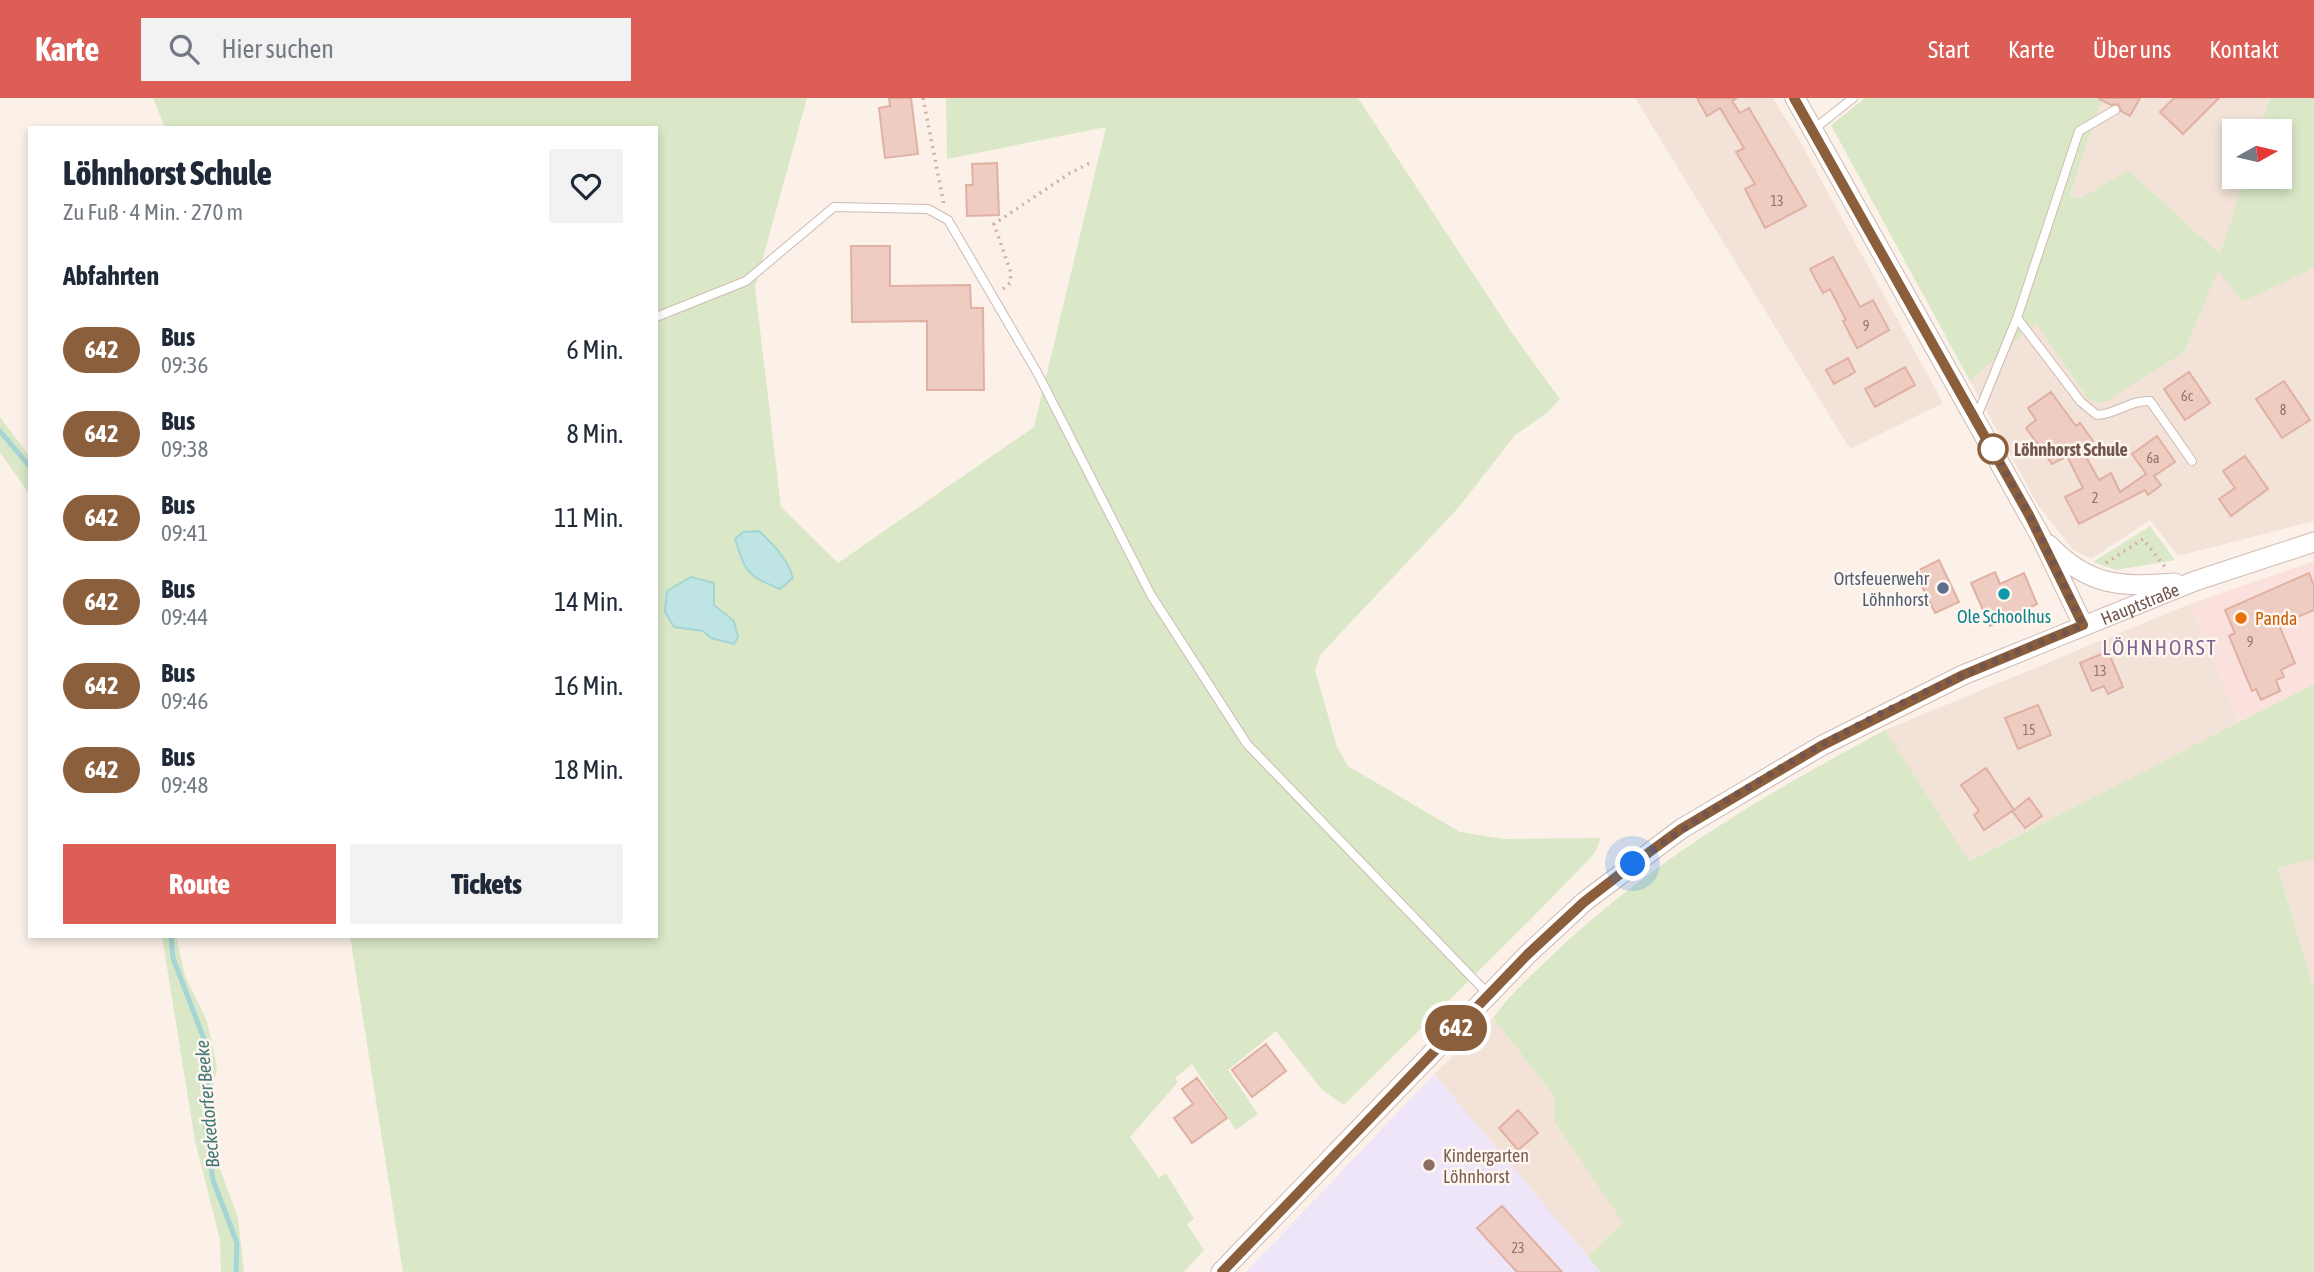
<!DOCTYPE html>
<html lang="de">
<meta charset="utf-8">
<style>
body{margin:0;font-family:"Asap Condensed",sans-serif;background:#f2f2f3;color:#1f2937;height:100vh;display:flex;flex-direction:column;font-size:26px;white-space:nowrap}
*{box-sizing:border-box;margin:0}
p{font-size:23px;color:#747a83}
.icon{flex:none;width:38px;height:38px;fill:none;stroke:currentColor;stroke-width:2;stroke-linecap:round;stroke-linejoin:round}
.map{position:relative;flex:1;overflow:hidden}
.side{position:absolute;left:28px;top:28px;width:630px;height:812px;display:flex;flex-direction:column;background:#fff;border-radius:0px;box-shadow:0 4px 10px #0003}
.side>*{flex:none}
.badge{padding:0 14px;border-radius:23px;font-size:24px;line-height:46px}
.needle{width:46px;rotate:82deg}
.tools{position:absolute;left:2222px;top:21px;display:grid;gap:14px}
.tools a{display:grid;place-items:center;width:70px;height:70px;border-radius:0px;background:#fff;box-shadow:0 4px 10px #0003;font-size:35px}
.you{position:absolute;width:35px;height:35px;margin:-18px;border:5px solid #fff;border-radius:50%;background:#1a73e8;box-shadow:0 0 0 10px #1a73e833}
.map>.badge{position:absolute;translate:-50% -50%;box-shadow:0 0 0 4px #fff}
h2{padding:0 35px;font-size:26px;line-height:63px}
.round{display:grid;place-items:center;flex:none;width:74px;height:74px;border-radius:0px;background:#f2f2f3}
.headline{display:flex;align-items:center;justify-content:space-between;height:119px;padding:0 35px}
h1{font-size:33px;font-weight:800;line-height:52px}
.action{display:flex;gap:14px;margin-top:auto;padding:14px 35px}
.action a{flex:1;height:80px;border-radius:0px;background:#dc5e56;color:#fff;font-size:28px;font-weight:800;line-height:80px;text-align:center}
.action a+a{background:#f2f2f3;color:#1f2937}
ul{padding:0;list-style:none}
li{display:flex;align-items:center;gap:21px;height:84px;padding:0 35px}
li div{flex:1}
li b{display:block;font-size:26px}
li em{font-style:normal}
li .badge{min-width:77px;font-weight:700;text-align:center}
header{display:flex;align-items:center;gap:42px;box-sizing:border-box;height:98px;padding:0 35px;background:#dc5e56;color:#fff}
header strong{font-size:33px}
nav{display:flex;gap:38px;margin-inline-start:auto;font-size:24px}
.search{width:490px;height:63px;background:#f2f2f3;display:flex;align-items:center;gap:18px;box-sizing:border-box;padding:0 24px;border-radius:0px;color:#747a83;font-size:26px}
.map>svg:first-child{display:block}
</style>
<header>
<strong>Karte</strong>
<div class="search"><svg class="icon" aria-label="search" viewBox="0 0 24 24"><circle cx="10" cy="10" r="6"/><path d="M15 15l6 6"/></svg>Hier suchen</div>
<nav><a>Start</a><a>Karte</a><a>Über uns</a><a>Kontakt</a></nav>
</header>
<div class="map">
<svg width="2314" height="1174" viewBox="0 0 2314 1174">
<rect width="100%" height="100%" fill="#fbf1e9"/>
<path fill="#f2e2d7" d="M1635,0h138l25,40 145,265 -93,46z
M2102,0h168l-11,33h-24v46h10l-25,77 -92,-84 -47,28 -11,-1z
M2314,170v253l-136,35 -28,-36 -59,39 -18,-9 -35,-45 -68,-124 57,-52 10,-6 51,76 96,-47 34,-83 24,33z
M2190,506l49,119 -271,138 -83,-131z
M2314,761v131l-36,-123z
M1493,920l62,79 -1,24 69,102 -36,33 -153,-182z"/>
<path fill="#fbe1dd" d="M2314,463v123l-75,39 -49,-119z"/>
<path fill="#eee5f8" d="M1434,976l167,198h-355z"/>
<path fill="#dae8c8" d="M153,0h654l-52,189 26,220 57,56 196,-136 72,-300 -159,32 -1,-61h412l154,235 48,66 -13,14 -32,22 -56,72 -138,147 -6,16 22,77 11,19 112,66 44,7 97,-1 -7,16 -63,65 -187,186 -22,-15 -46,-59 -48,39 30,44 -22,16 -44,-66 -17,14 3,4 -48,55 29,41 7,-5 28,46 -7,5 17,26 -20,22h-781l-53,-336h306v-808h-491z
M1865,0h237l-32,98 11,2 47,-28 92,84 25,-77h35v-46h-21l11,-33h44v170l-72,34 -24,-32 -34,82 -81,51 -15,-4 -51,-75 -10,6 -57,51 -139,-256z
M0,319l30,40v38l-30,-43z
M2150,428l25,34 -59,10 -23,-8z
M2314,586v175l-36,9 36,122v282h-713l-14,-16 36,-33 -69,-102 1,-24 -62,-79c20,-28 45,-49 70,-73 97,-89 206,-153 322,-215l84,131z
M162,838h14l9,40 22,45 10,47 -5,25 -1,31 4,31 23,63 6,54h-23l-1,-32 -25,-99z"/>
<path fill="#bee4e3" stroke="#a5d5d4" stroke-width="2" d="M759,433c15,14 28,27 34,47l-13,11c-33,-13 -34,-16 -45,-50l8,-7z
M691,479l23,6v22l20,16 4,16 -4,7 -23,-6 -8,-7 -29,-4 -9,-15 2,-21z"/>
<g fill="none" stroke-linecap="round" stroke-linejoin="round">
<path stroke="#a5d5d4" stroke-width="5" d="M0,333l30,36
M171,838l2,22 32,84 3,41 -3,41 8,56 24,63 -1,29"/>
</g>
<path fill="#efccc2" stroke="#e0b1a3" stroke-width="2" d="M889,0h22l7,56 -33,4 -6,-50 11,-2z
M1697,0h40l-5,3 8,12 9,-5 57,98 -41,22 -20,-39 10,-5 -19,-32 8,-4 -24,-40 -13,8z
M2098,0h42l-10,18 -9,-5 -3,-7 -7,1z
M2174,0h45l-36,36 -23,-22z
M997,65l2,52 -32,1 -1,-31h7l-1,-21z
M851,148h39v40l80,-1 1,23h12l1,82h-57v-69l-75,1z
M1833,159l27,50 13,-7 16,30 -32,18 -14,-27 3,-1 -16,-31 -7,4 -13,-24z
M1848,260l7,14 -21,12 -8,-14z
M1905,269l10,18 -40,22 -10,-18z
M2189,274l21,31 -25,17 -21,-31z
M2284,283l26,39 -28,18 -26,-39z
M2051,294l25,34 4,-3 13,18 -12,7 18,32 12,-7 9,19 26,-18 -14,-20 25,-18 18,26 -21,14 7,9 -13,10 -3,-5 -66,34 -14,-27 18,-9 -16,-32 -15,8 -26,-36 10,-8 -8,-12z
M2245,358l23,33 -37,27 -12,-17 16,-11 -12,-17z
M1939,462l20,42 -24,11 -20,-41z
M1995,474l5,12 24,-11 13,31 -47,22 -19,-43z
M2309,475l5,13v24l-35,15 16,38 -14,7 3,7 -8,3 4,11 -19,9 -5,-11 -4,2 -23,-55 6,-3 -10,-23z
M2108,553l15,36 -15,7 -4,-8 -12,5 -12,-28z
M2038,607l13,30 -33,14 -13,-31z
M1986,670l28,42 15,-12 13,18 -17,12 -13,-17 -28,19 -10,-15 5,-4 -18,-26z
M1266,946l20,27 -34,26 -20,-27z
M1197,980l30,40 -35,25 -18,-25 19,-14 -11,-15z
M1518,1012l20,23 -20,17 -19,-22z
M1502,1108l60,66h-45l-40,-44z"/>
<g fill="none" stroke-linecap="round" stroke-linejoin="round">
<g stroke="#cfbab2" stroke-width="10">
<path id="service" d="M1814,31l39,-31
M656,219l90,-36 88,-74 94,2 20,11 90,154 113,221 96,149 241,250
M2017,220l62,-187 36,-21
M1977,318l40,-98 64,84 16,13c20,-1 33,-15 53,-14l42,60"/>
</g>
<g stroke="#cfbab2" stroke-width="21">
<g id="tertiary">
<path d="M1795,0l246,439 42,88"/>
<path d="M2049,447c40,42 72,42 126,38"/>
<path id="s1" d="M1221,1174l307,-318 56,-52 97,-73 140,-83 142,-71 232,-94 119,-39"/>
</g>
</g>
<path stroke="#d4afa5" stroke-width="3.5" stroke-dasharray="2 5" stroke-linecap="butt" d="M923,0l21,107
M1003,191l7,-6 1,-10 -17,-49 76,-51 22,-11
M2106,465l37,-24 22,28"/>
<use href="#service" stroke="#fff" stroke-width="8"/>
<use href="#tertiary" stroke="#fff" stroke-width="19"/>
</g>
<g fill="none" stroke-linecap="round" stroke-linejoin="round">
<g stroke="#fff" stroke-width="16">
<path id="line" d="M1222,1174l306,-318 56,-52 49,-38 48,-35 140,-83 142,-71 120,-50 -54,-110 -235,-417"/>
</g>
<use href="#line" stroke="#8b5e3c" stroke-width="10"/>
<path stroke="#74554e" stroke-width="7" stroke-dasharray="0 12.6" d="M1633,766c102,-74 216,-139 332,-190 39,-17 79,-33 118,-49l-42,-88 -48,-88"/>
</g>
<circle fill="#fff" stroke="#8b5e3c" stroke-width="3.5" cx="1993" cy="351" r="14"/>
<circle fill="#5c6f8a" stroke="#fef6ef" stroke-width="2.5" cx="1943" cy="490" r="7"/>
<circle fill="#0f9aa8" stroke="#fef6ef" stroke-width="2.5" cx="2004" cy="496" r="7"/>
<circle fill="#e8710a" stroke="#fef6ef" stroke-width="2.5" cx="2241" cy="520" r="7"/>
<circle fill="#8d6e63" stroke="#fef6ef" stroke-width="2.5" cx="1429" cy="1067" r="7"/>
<g text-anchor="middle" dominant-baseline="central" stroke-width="5" stroke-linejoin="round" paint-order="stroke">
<g font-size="14" fill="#93736b">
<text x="1777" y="103">13</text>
<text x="1866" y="228">9</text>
<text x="2187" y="298">6c</text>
<text x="2283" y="312">8</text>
<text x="2153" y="360">6a</text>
<text x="2095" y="400">2</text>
<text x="2250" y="544">9</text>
<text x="2100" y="573">13</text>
<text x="2029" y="632">15</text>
<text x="1518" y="1150">23</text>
</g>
<g font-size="18" font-weight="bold" fill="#74554e" stroke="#fef6ef" text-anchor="start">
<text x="2014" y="351">Löhnhorst Schule</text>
</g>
<g font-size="18" fill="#4e5e75" stroke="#fef6ef" text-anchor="end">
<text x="1929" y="480">Ortsfeuerwehr<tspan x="1929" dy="21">Löhnhorst</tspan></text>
</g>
<g font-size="18" fill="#74554e" stroke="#fef6ef">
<text stroke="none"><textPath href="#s1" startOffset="1152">Hauptstraße</textPath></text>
</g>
<g font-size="18" fill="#0d838f" stroke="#fef6ef">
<text x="2004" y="518">Ole Schoolhus</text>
</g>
<g font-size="18" fill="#c56008" stroke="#fef6ef" text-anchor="start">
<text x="2255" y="520">Panda</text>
</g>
<g font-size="18" fill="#785e54" stroke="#fef6ef" text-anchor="start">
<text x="1443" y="1057">Kindergarten<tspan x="1443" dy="21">Löhnhorst</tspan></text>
</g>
<g font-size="19" font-style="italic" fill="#427878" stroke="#fef6ef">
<text transform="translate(207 1006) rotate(-95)">Beckedorfer Beeke</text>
</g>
<g font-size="21" letter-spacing="2" fill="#7a6690" stroke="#fef6ef">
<text x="2160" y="549">LÖHNHORST</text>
</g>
</g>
</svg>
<div class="tools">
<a><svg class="needle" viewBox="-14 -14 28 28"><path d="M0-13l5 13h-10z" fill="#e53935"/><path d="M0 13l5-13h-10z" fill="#747a83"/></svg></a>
</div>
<div class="you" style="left:1633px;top:766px"></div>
<b class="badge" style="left:1456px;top:930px;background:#8b5e3c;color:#fff">642</b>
<section class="side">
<div class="headline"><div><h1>Löhnhorst Schule</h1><p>Zu Fuß · 4 Min. · 270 m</p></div><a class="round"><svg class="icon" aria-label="heart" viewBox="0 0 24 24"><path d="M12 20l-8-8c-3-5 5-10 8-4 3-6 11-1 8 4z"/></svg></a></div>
<h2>Abfahrten</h2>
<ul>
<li><span class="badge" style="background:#8b5e3c;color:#fff">642</span><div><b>Bus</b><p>09:36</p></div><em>6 Min.</em></li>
<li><span class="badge" style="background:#8b5e3c;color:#fff">642</span><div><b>Bus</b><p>09:38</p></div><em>8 Min.</em></li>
<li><span class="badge" style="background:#8b5e3c;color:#fff">642</span><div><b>Bus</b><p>09:41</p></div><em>11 Min.</em></li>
<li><span class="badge" style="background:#8b5e3c;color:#fff">642</span><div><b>Bus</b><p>09:44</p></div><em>14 Min.</em></li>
<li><span class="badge" style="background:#8b5e3c;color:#fff">642</span><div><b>Bus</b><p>09:46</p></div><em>16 Min.</em></li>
<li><span class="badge" style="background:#8b5e3c;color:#fff">642</span><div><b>Bus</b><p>09:48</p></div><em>18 Min.</em></li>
</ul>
<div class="action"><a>Route</a><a>Tickets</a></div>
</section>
</div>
